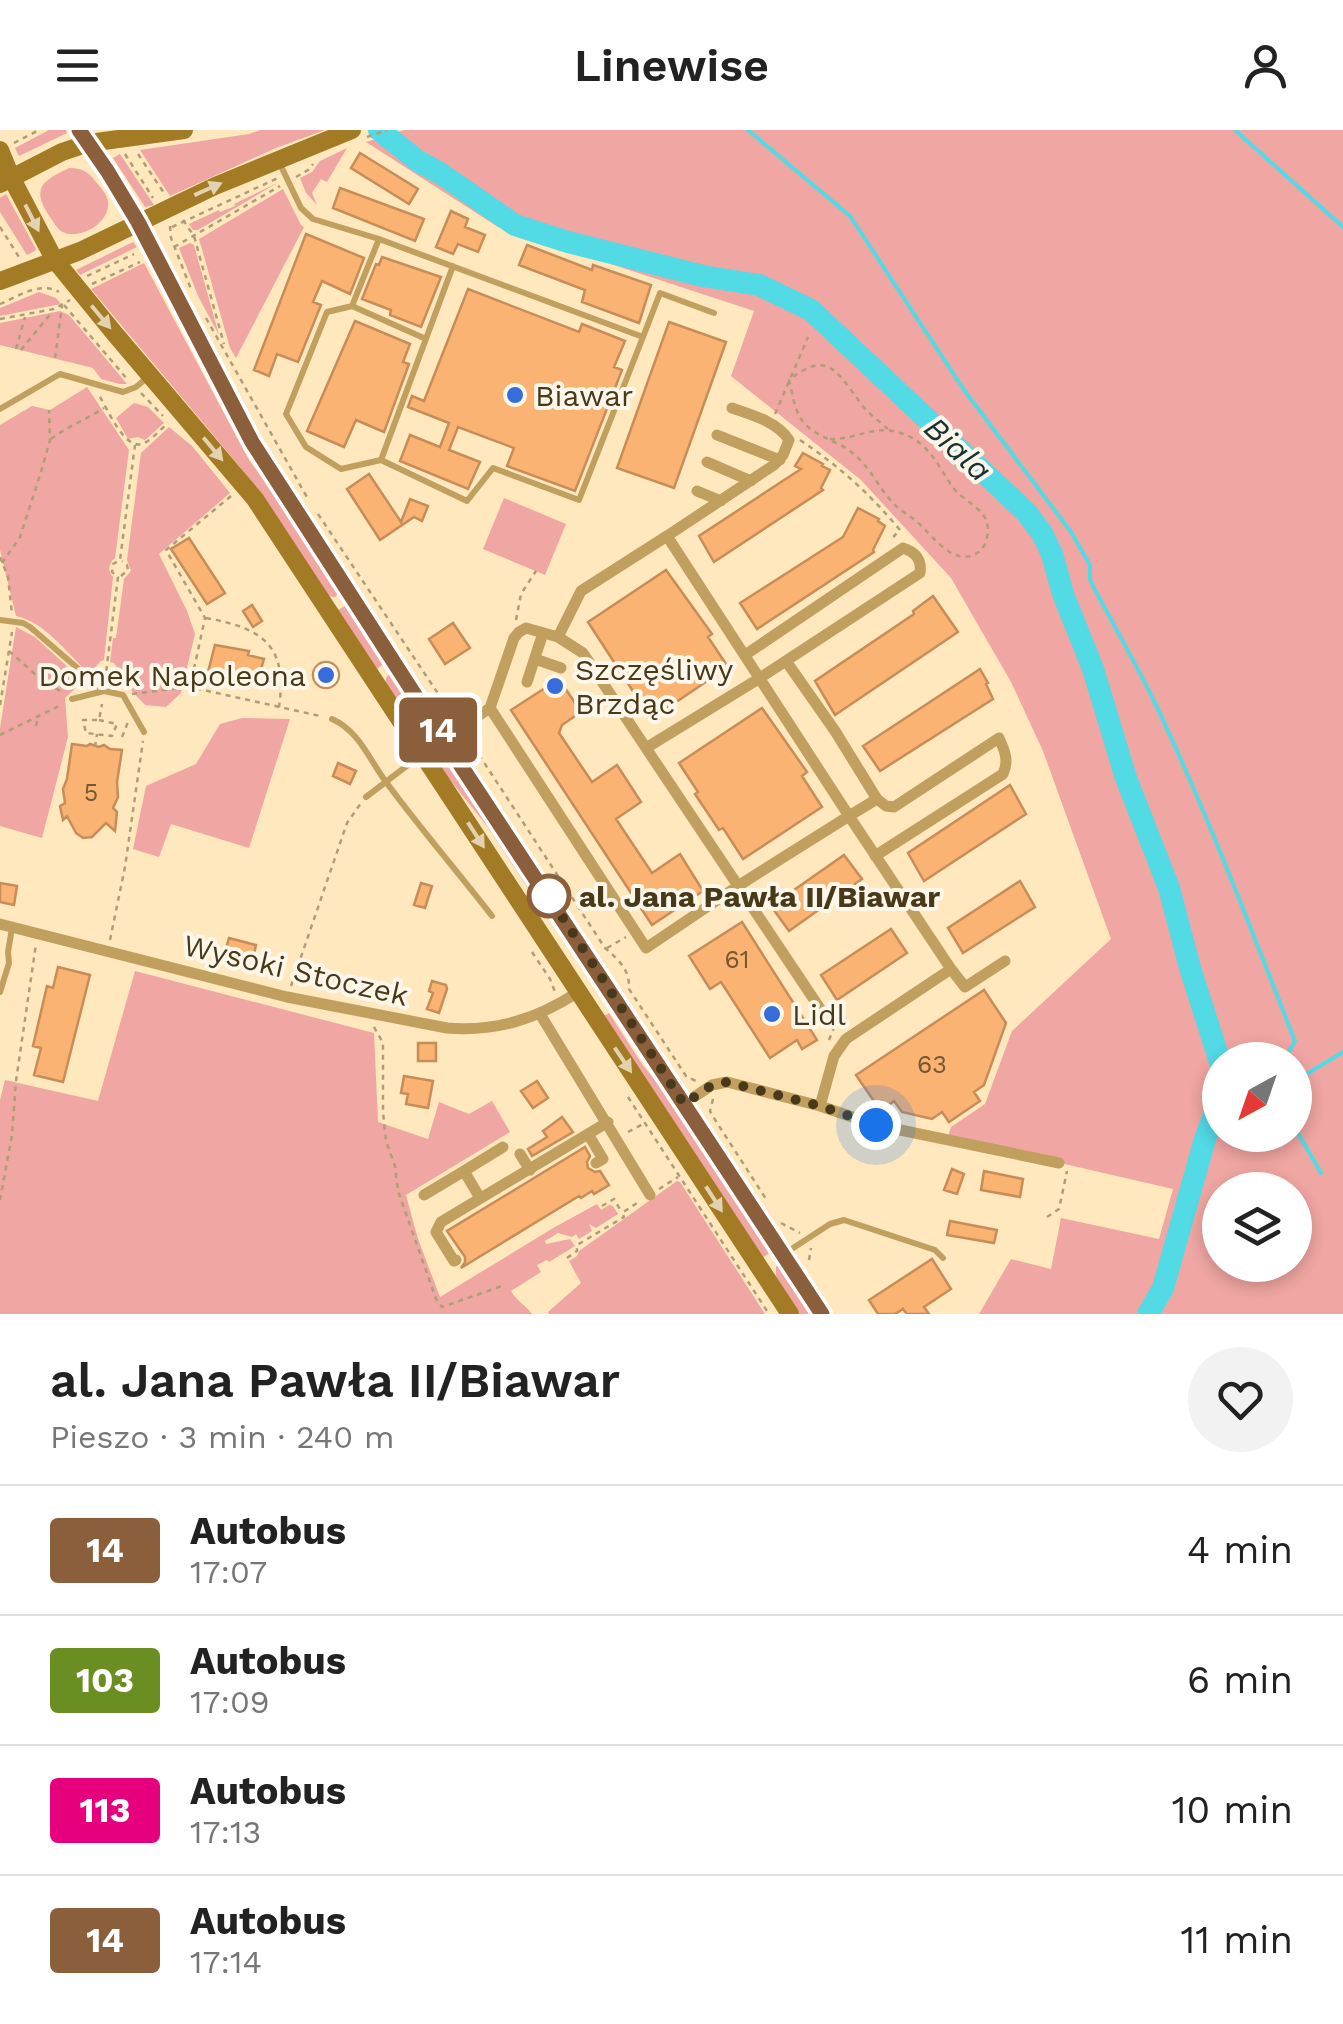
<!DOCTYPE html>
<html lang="pl">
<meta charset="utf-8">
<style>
body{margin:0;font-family:"Work Sans",sans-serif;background:#f2f2f2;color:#222;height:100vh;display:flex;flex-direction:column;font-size:38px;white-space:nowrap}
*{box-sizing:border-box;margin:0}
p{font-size:32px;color:#767676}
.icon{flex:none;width:55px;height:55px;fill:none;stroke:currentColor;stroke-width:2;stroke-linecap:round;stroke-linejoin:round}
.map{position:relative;height:1184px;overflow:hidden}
.side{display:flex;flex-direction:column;background:#fff;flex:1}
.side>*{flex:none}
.badge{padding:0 20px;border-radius:8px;font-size:35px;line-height:65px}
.needle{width:65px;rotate:220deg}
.controls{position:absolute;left:1202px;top:912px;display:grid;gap:20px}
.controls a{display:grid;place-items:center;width:110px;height:110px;border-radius:50%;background:#fff;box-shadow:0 5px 15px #0003;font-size:50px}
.you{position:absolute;width:50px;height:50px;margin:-25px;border:8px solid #fff;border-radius:50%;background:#1a73e8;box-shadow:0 0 0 15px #1a73e833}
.map>.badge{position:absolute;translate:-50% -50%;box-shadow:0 0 0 5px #fff}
.round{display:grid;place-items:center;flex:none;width:105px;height:105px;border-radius:52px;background:#f2f2f2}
.summary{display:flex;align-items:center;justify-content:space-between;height:170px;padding:0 50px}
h1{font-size:48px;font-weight:600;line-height:75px}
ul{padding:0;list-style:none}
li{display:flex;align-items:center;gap:30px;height:130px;padding:0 50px;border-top:2px solid #e0e0e0}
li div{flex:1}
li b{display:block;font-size:38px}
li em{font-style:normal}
li .badge{min-width:110px;font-weight:700;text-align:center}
header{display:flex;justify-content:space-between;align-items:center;height:130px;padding:0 50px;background:#fff;font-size:45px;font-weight:600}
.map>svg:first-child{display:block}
</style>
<header><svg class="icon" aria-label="menu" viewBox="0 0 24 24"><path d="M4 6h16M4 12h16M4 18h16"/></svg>Linewise<svg class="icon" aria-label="person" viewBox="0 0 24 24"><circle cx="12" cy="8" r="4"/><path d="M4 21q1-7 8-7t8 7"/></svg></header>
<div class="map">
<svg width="1343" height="1184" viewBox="0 0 1343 1184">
<rect width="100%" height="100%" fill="#ffe8be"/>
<path fill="#f0a6a2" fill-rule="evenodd" d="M49,0h17l1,3 -48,23 -4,-8z
M260,0h65l-49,18 -106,48 -30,-46 109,-16z
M404,0h939v1184h-364l32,-55 40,10 10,-51 98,21 14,-50 -225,-52 3,-10 34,-23 27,-73 99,-92 -68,-188 -32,-69 -60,-104 -90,-98 -130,-104 23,-65 -256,-84 -132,-85zM1220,930h75v75h-75zM1220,1060h75v75h-75z
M347,18l-20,34 -6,-3 -9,14 5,12 -11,-12 -6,-15 12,-6 8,-11z
M120,24l34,51 -9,2 -32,-49z
M69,38c13,0 19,3 27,14 5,6 11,12 12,20 2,18 -21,34 -38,32 -8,0 -14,-7 -18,-14 -21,-30 -13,-38 17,-52z
M279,52l-81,48h-5l-4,-6 30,-14 1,2 15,-6 -1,-2z
M283,59l18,36 3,2 -68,131 -6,-10 -31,-109z
M6,64l30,55 -1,2 -8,4 -27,-43v-14z
M133,112l4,5 -57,28 -4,-5z
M190,113l4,2 25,90 -21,-39 -19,-48z
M144,133l105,197 38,51 52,82 -4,4 -7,-1 -53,-81 -35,-48 -149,-178z
M39,162l17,6 5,6 -61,12v-8z
M60,181l9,4 58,69h-7l-19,-5 -8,-11 -93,-23v-22z
M87,257l42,63 -14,108c-6,5 -8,13 -2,19l-9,83 -3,1 -12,13c-21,-20 -44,-52 -73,-58l-16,-66v-125l32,-19 18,4z
M134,273l14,4 16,16 -19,17 -7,-3 -10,2 -12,-21z
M169,297l23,19 38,47 -71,61 28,57 8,23 -14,59 -15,14 -21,-2 -15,-16 -16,-26 -4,-1 3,-24h3l8,-59 7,-8 -4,-11 14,-107z
M504,368l62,26 -21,51 -62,-26z
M348,474l38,58 -9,7 -39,-59z
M16,497l19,10 48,44 -18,17 3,39 -26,101 -42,-12v-98z
M392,544l160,244 -4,1 -61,-93 -41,-51 -61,-92 2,-7z
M242,588l48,1 -41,129 -78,-24 -12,33 -26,-8 13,-63 50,-22 24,-40z
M135,841l239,62 4,89 50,17 11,-37 30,12 23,-13 18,31 -104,63 12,44 22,58 115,-70 42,-23 4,6 8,-5 4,1 5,8 -22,14 -7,-4 3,7 -13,8 -3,-5 -4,3 -14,-4 -13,8 1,3 24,-5 5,7 -26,16 -2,-2 -10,5 4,7 -30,19c6,11 14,13 21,23h-532v-214l5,-20 93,21z
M609,883l33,51 45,55 86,132 -11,7 -158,-242z
M677,1051l3,1 85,132h-216l-1,-2 33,-29 -12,-22 8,-5 2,-5z
M781,1135l33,49h-15l-21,-32 -2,-7v-9z"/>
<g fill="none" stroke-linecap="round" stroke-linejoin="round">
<path stroke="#52dae5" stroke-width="4" d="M748,0l102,86 114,174 107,142 19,33v14l3,7c20,38 42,76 61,115 53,111 96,226 141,340l-11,19
M1235,0l108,97
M1295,951l48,-29
M1295,998l26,45
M1205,1009l14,-10"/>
<path stroke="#52dae5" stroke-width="22" d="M379,0l39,31 22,12 75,52 53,17 135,34 56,9 52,25 215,202 16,21 10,21 11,40 30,75 33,109 43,110 21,80 30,94
M1148,1184l15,-26 42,-149 15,-41"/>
</g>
<path fill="#fab372" stroke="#c78d58" stroke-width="2.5" d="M360,23l58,36 -9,15 -58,-36z
M340,58l84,31 -9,22 -82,-33z
M451,81l17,8 -3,8 20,8 -7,17 -20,-8 -5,10 -17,-7z
M306,104l58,24 -14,36 -28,-13 -9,21 8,3 -23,57 -21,-8 -8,22 -15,-6z
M527,115l65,25 1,-5 58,20 -12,38 -57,-21 3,-12 -66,-25z
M382,127l59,20 -20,50 -31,-12 1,-5 -29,-11 14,-35 3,1z
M468,159l111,43 3,-8 43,17 -11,26 8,3 -47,121 -68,-25 7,-18 -56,-21 -9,23 31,12 -12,27 -68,-28 10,-26 30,12 9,-24 -41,-16 4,-11 12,5z
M355,191l55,23 -7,18 6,2 -25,68 -28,-12 -12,27 -37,-16z
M669,192l57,20 -52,146 -57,-20z
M803,323l20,11 -1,2 8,4 -9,18 2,2 -109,72 -15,-26 102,-67 -6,-3z
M369,344l32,48 9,-23 18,7 -6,15 -8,-4 -34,23 -33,-51z
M858,378l21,11 -1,2 7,5 -12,24 1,2 -117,77 -17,-26 103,-66z
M189,408l36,55 -18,11 -36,-55z
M666,440l46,64 -4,3 20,30 -77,52 -63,-97z
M933,466l25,36 -123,83 -20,-34 99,-67 -1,-3z
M252,475l10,16 -9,6 -10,-16z
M453,493l17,25 -25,16 -16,-25z
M215,515l34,6 -1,4 16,4 -8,27 -48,-14z
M313 545a13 13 0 1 1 26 0a13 13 0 1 1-26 0Z
M980,539l8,14 -2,1 7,15 -113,72 -17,-25z
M559,549l22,33 -19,13 -3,8 33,49 25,-17 24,37 -25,17 36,54 28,-19 23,37 -51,34 -141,-215z
M762,578l45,64 -5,4 20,31 -79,52 -20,-31 -4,2 -24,-36 3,-2 -19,-29z
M72,614l15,2 3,-2 9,3 5,-2 6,4 12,1 -5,32 1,15 -5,11 4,4 -2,19 -9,-8 -14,14 -9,1 -7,-5 -9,-17 -4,4 -3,-14 5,-3 -2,-14 4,-10z
M338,633l18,8 -6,13 -17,-8z
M1010,655l16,29 -102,67 -16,-28z
M844,725l18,24 -73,52 -18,-25z
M1020,751l15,26 -72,46 -15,-25z
M0,753l17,3 -3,19 -14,-3z
M421,753l11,3 -7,22 -11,-3z
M742,792l75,118 -15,9 -5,-9 -27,18 -49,-76 -11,7 -21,-33z
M891,799l16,24 -70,47 -16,-25z
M229,808l27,7 -3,14 -28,-7z
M58,837l32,8 -27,107 -29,-7 7,-27 -8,-2 14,-60 6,2z
M432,851l14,4 1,4 -8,24 -12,-4 6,-16 -4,-2z
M984,860l22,33 -22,62 -10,7 6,9 -31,21 -7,-10 -10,7 -30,-7 -8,-11 -8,6 -5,-6 -5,3 -20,-29z
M418,913h18v18h-18z
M404,946l29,5 -5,27 -22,-4 2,-10 -7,-1z
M537,951l11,17 -15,10 -12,-17z
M562,987l11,15 -41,24 -4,-7 19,-12 -4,-6z
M585,1017l5,9 -3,6 1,6 7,4 5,-1 9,14 -15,9 -2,-3 -11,7 -2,-2 -118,72 4,-6v-5l-18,-26z
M952,1039l12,5 -7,20 -13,-4z
M984,1041l39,8 -3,18 -39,-7z
M950,1091l47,9 -3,13 -47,-8z
M932,1129l19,30 -27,18 5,7h-22l-4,-5 -8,5h-17l-9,-14z"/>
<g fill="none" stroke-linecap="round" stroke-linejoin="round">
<path stroke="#b09d78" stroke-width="2.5" stroke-dasharray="5 5" stroke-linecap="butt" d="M367,7l20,-7
M14,13l25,-13
M125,24l28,44
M138,24l26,39
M296,47l12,-7 5,-6
M183,90l11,16 30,108
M170,96l1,12 20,51
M0,97l19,30
M172,97l106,-49
M174,117l106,-61
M87,146l47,-22
M92,154l48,-22
M0,174c19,-8 40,-23 59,-12
M64,175l64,75
M206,188l102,181
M0,189l54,-10 16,-9
M16,219l9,-32
M21,220l31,-38
M55,228l7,-52
M141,263l22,23
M100,267c8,13 24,52 42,47 9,-3 19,-15 26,-21
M775,284l33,-77
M51,309c17,-13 36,-20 53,-31
M830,309c24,1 44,-14 67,-7 10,2 20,8 27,15 13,12 20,29 31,43 10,11 27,18 32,32 2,9 0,23 -7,29 -25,20 -48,-17 -63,-29 -8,-7 -17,-11 -24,-19 -14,-15 -22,-34 -38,-48 -15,-14 -38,-17 -51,-32 -10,-11 -11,-29 -15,-43 38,-30 47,-10 70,21 7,11 19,19 29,28
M800,310c39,26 70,54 100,90l-6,6 2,3
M231,366l-65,54 39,68 -15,69 130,29
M318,384l137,205
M0,427l8,20 4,37
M2,433l18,-26 21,-65 9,-32 -1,-30
M121,446l7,-6 -1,-5 -5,-4
M206,488c57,10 82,28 73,89
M516,490l5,-26 15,-23
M9,521l27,24 27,18
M105,551l13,-104 -6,-5 1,-8 7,-4 15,-115
M132,564l57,-7
M0,575l12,-73
M99,590l18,4 -5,12 -26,-3 -3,-13h16l3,-16
M36,596l2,-9
M0,605l61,-30
M122,607l6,-15
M468,608l137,210c14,12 25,22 24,41l57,87 10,5
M95,617l2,-13
M110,810l15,-73 18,-126
M607,818l19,-11
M532,822l18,27 5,13
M291,856l56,-163 14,-20
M834,884l10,3 4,5
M374,897l9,16v69l3,29 9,25 3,25 38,108 6,8 60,-21
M829,910l10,-25
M628,967l141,217
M713,969l-3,12 2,4 54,84
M628,1002l15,-8
M659,1059l19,-12
M0,1070l12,-65 4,-54 20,-137
M602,1076l12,-7 7,12
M1047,1087l12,-8 8,-38
M781,1093l19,10
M567,1128l10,-7v-6l47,-28 -2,-4 18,-12
M809,1130l2,-12"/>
<path stroke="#c19f5e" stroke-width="6" d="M280,34l21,44 12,11 66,20 264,98 17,-44 54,20
M453,136l-72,194 86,41 26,-33 86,32 64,-163
M352,176l27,-67
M0,279l60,-35 63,18 13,-5 13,-11
M381,330l-40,9 -35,-22 -20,-33 41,-102 25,-6 74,33
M0,490l23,3 7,4 74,64 19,4 21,37
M72,569l32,-8
M332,589c27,12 37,40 54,63 34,46 71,89 106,134
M446,609l22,-16
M366,667l55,-42
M0,862l9,-29 -1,-11 4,-24
M787,1122l43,-28 14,-4 91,30 8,8"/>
<path stroke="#c19f5e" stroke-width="11" d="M717,305l63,25
M707,332l44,19
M697,361l24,10
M667,406l107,-71 9,-10 6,-15c-11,-18 -37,-25 -57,-32
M535,529l26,9
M786,531l49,70 42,68 -28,17 102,153 -105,70 -12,17 -14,50
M527,552l16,-49
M490,578l156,240 92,-62 111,-70 -182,-280 -86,55 -23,46
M469,592l21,-14 24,-70 5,-6 7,-4 32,9 25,16 63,95 114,-70 160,-105c2,-14 -5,-21 -17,-25l-158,107
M646,618l175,262
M875,726l128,-82c6,-13 2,-23 -4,-36l-105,69 -8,-1 -9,-7
M0,794l287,73 160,31c49,4 90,-9 131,-36
M951,839l14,18 40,-26
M540,884l110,181
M685,973l27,-18 15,-3 93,24 56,19 183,38
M588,1004l15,25 -7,4
M520,1024l10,16
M464,1041l39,-24
M424,1065l40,-24 16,27
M456,1130l-2,1 -18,-29 5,-10 167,-100"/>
<path stroke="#a37b24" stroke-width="18" d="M79,0l29,41 30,51 114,220 192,298 378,574
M0,20l11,27 43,82 61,75 140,165 535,815
M0,54l62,-32 27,-9 95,-13
M0,151l80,-30 135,-65 137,-56"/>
</g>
<defs><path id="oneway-solid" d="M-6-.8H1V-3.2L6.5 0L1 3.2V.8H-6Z" transform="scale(2.5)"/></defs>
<g fill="#e3d2af">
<use href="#oneway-solid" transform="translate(208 59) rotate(-24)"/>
<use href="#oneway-solid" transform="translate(32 88) rotate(63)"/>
<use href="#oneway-solid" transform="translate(101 187) rotate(50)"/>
<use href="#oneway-solid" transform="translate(213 319) rotate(50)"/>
<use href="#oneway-solid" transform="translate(476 705) rotate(57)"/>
<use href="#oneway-solid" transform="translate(623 930) rotate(56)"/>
<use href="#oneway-solid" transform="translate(714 1069) rotate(57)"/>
</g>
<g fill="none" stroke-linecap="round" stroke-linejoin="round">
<g stroke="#fff" stroke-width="22">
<path id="line" d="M79,0l29,42 30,50 114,220 192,298 378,574"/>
</g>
<use href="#line" stroke="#8b5e3c" stroke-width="15"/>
<path stroke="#48391b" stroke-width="10" stroke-dasharray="0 18" d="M549,766l-3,-4 138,212 28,-19 15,-3 93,24 56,19"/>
</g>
<g fill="#366cdb" stroke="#fff7ea" stroke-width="4">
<circle cx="515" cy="265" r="10"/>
<circle cx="326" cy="545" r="10"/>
<circle cx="555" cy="556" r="10"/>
<circle cx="772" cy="884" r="10"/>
</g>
<circle fill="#fff" stroke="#8b5e3c" stroke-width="5" cx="549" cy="766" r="20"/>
<g text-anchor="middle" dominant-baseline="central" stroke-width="8" stroke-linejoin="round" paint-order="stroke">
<g font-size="25" fill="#745831">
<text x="91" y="662">5</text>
<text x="737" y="829">61</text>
<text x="932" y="934">63</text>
</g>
<g font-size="30" fill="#48391b" stroke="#fff7ea" text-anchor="start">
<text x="535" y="265">Biawar</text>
<text x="575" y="539">Szczęśliwy<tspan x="575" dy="34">Brzdąc</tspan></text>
<text x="306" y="545" text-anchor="end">Domek Napoleona</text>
<text x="792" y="884">Lidl</text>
</g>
<g font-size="30" font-weight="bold" fill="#48391b" stroke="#fff7ea" text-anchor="start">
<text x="579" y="766">al. Jana Pawła II/Biawar</text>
</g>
<g font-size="30" fill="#48391b" stroke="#fff7ea">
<text transform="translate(296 840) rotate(13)">Wysoki Stoczek</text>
</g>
<g font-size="32" font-style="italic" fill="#153335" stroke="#fff7ea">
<text transform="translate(958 319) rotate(43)">Biala</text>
</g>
</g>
</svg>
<div class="controls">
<a><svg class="needle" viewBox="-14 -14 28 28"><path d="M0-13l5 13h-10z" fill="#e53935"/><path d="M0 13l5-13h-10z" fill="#767676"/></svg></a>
<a><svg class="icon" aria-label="layers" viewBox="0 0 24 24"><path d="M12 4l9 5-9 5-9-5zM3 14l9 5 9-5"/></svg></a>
</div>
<div class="you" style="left:876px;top:995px"></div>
<b class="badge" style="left:438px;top:600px;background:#8b5e3c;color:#fff">14</b>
</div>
<section class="side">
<div class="summary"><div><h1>al. Jana Pawła II/Biawar</h1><p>Pieszo · 3 min · 240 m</p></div><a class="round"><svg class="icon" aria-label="heart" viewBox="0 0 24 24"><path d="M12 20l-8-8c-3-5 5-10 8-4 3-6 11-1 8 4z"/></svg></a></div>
<ul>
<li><span class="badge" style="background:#8b5e3c;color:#fff">14</span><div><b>Autobus</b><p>17:07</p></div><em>4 min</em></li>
<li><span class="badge" style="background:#6b8e23;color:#fff">103</span><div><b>Autobus</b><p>17:09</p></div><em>6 min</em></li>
<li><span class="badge" style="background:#e6007e;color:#fff">113</span><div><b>Autobus</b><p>17:13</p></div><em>10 min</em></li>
<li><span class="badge" style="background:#8b5e3c;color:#fff">14</span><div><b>Autobus</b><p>17:14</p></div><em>11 min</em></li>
</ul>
</section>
